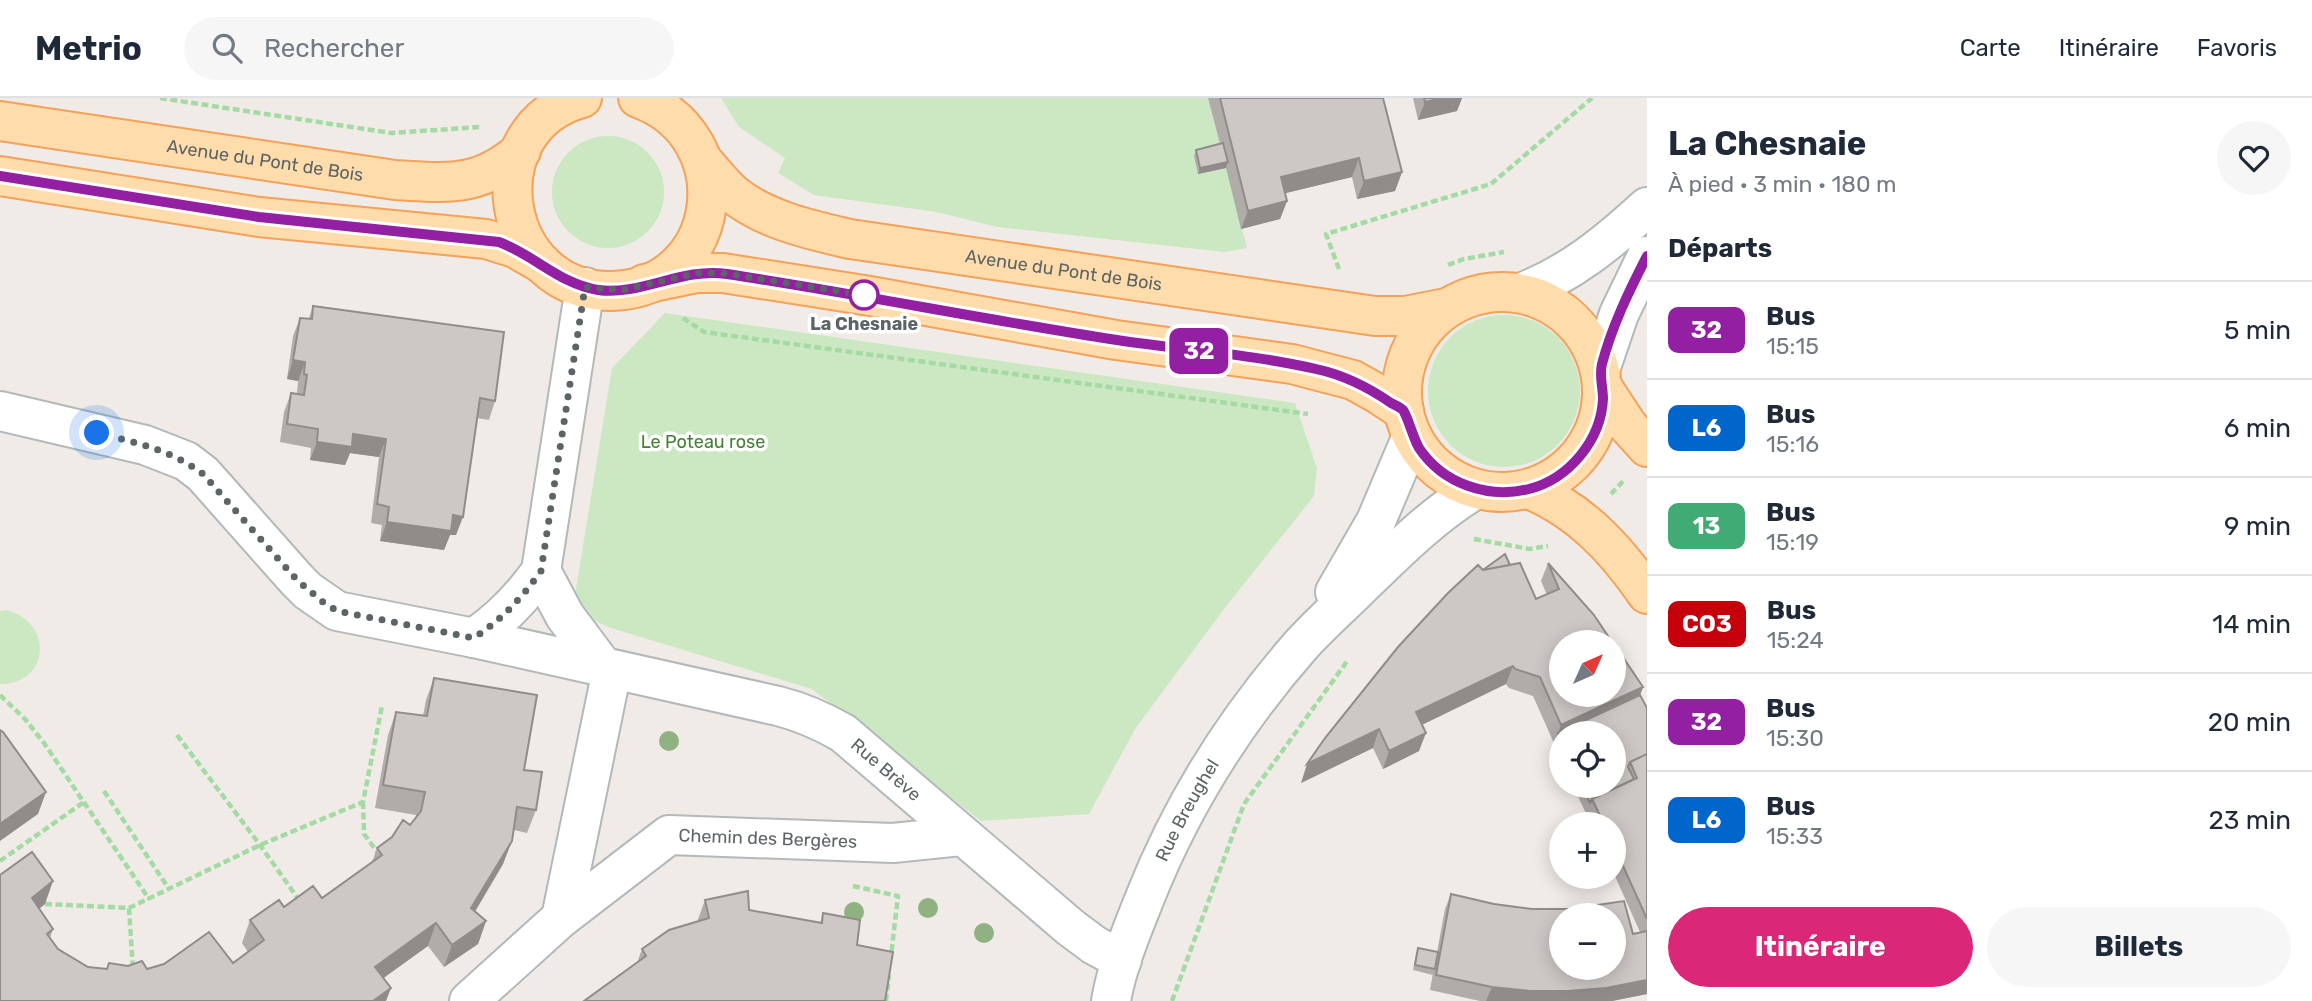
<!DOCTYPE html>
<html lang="fr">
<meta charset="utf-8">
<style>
body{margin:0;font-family:Rubik,sans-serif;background:#f6f6f7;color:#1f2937;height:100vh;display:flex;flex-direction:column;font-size:26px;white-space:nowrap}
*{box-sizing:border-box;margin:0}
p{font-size:23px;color:#747a83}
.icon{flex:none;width:38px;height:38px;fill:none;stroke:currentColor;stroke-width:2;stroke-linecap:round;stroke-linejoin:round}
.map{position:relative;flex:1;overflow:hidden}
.side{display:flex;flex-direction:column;background:#fff;width:665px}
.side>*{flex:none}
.badge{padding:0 14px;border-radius:10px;font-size:24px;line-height:46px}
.needle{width:46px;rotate:45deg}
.fabs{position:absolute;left:1549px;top:532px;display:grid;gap:14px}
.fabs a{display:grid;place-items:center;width:77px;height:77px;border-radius:50%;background:#fff;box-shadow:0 4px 18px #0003;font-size:35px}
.you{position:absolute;width:35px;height:35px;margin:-18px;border:5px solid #fff;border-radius:50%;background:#1a73e8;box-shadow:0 0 0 10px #1a73e833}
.map>.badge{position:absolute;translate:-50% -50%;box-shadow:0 0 0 4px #fff}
h2{padding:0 21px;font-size:26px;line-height:63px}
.round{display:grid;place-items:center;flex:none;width:74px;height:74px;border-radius:37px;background:#f6f6f7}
.overview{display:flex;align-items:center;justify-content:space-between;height:119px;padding:0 21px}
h1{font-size:33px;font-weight:700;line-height:52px}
.cta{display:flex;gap:14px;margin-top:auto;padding:14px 21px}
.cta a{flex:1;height:80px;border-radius:42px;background:#db2777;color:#fff;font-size:28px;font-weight:700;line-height:80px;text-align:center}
.cta a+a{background:#f6f6f7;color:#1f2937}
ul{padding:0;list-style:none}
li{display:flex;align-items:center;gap:21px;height:98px;padding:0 21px;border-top:2px solid #e0e1e3}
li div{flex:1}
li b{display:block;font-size:26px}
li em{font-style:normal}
li .badge{min-width:77px;font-weight:700;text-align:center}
header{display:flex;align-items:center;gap:42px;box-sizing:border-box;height:98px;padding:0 35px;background:#fff;border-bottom:2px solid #e0e1e3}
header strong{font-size:33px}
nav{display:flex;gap:38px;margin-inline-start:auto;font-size:24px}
.search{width:490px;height:63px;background:#f6f6f7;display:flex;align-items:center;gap:18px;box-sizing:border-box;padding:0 24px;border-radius:38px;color:#747a83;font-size:26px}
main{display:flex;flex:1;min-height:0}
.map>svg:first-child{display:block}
</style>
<header>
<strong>Metrio</strong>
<div class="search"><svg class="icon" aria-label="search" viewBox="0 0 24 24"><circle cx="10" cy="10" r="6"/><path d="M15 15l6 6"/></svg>Rechercher</div>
<nav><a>Carte</a><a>Itinéraire</a><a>Favoris</a></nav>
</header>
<main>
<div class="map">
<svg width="1647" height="903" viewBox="0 0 1647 903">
<rect width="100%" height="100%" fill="#f0ebe6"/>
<path fill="#cbe8c2" d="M721,0h487l39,150 -22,4 -227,-25 -61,-15 -123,-17 -36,-22 7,-15 -46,-31z
M552 94a56 56 0 1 1 112 0a56 56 0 1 1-112 0Z
M665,215l630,90 22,65 -3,28 -90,113 -89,120 -46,85 -108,7 -169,-132 -204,-62 -16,-8 -18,-18 38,-233z
M1428 293a76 76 0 1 1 152 0a76 76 0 1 1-152 0Z
M6,512c48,12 44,74 -6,74v-73z"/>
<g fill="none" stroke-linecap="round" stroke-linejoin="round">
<g stroke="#b3b8bb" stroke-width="42">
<g id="minor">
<path d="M1520,195c49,-18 89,-51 127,-86"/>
<path d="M1600,272l19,-56 28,-58"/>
<path id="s1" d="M0,313l145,34 41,16 17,13 94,106 11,11 29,20 137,27 304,68c24,6 44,15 65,27l227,194 24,18 28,15"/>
<path d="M541,473l24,45 39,52"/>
<path d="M1335,494l41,-71 36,-85"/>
<path d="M474,540c28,-19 48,-40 67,-67l44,-284"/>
<path d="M561,820l51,-248"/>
<path id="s2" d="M469,903l92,-83 108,-83 224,8 68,-7"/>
<path id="s3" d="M1111,903c6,-35 20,-68 33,-101 37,-94 91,-180 158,-256 19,-21 41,-40 61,-60 36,-35 70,-69 113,-95"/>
</g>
</g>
<g stroke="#f5a159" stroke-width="42">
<g id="major">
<path d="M582,0c-109,30 -83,195 30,193 111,-3 132,-155 26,-193"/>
<path id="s4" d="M0,23l395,59c54,3 82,8 126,-29"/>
<path id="s5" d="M703,63c10,12 19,23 30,33 32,26 78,36 117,45l525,77h30l41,-8"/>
<path d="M0,78l259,41 227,22 29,9 26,15"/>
<path d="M644,186l53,-11h26l147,23 246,44 176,24 61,16 25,14 26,17"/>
<circle cx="1502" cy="294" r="100"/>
<path d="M1603,290l25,38 19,21"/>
<path d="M1529,391c51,21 87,60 118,105"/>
</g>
</g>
<path stroke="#a4daa4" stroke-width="4.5" stroke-dasharray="7 3.5" stroke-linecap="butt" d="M160,0l231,35 89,-6
M1448,167l16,-6 40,-7
M1339,171l-13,-35 165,-50 101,-86
M683,220l21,14 604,82
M1611,396l13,-14
M1474,441l56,10 18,-3
M0,597l25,24 19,24 105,156
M177,637l83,110 39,55
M104,693l65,98
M363,704l1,32 14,19
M0,763l84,-59
M853,788l45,10 -7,60
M45,806l84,4 131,-63 103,-43 19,-96
M129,810l4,62
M886,903l3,-26
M1172,903l72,-197 104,-144"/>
<use href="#minor" stroke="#fff" stroke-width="38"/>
<use href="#major" stroke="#ffdcab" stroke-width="38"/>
</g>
<g fill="#90b182">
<circle cx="669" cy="643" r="10"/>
<circle cx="928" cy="810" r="10"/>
<circle cx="854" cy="814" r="10"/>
<circle cx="984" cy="835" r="10"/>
</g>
<path fill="#b0aca9" d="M1208,0h175l19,74 -7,19 -38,8 -5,-22 -67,16 2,8 -7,18 -39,10 -15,-61 -28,6 -4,-18 2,-6 24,-6z
M1413,0h49l-5,13 -39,9z
M313,208l182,95 -6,19 -12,-2 -21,117h-6l-6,15 -64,-9 2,-16 -11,-2 8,-66 -29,-4 -5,12 -35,-5 1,-12 -31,-6 4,-30 7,-19 10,1 -4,-1 1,-12 -11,-2 6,-43 7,-18h9z
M1548,465l95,124 -3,8 7,13v286l-35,7h-132l-50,-11 3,-17v2l-20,-5 3,-16 2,-6 19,4 8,-43 6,-15 182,40 7,-2 -26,-58v-50h-23l-18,-38h41l-53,-53v26l-28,-63 -24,-8 -3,-4 -84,41 -3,26 -36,18 -10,-21 -72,35 182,-213 27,-5 26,34 11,-4 -6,-14z
M434,580l90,92 12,40 -9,23 -13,-3 -11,34 -28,48 11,9 -8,23 -34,23 -16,-21 -428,55v-126l45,29 -6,5 14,20 -3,9 8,11 30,18 19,2h40l86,-6 15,-11 -6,-9 8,-23 34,-13 38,-9 50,-36 5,-14 33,-23 6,-7v-3l-41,-7 13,-73 8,-23 27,4 3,-16z
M705,802l44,10 71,13 3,-10 34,32 -220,18 5,-14 55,-27z"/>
<path fill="#908c8a" d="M1442,0h20l-5,13 -39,9 7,-18z
M1359,60l-7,19 -78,19 7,-19z
M1228,64l-2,6 -28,6 2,-6z
M1402,74l-7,19 -38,8 7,-18z
M1287,103l-7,18 -39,10 7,-18z
M293,262l12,2 -7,19 -11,-2z
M353,336l33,5 -7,18 -29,-4 -5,12 -35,-5 7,-18z
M453,417l10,2 -7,18h-6l-6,15 -64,-9 7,-19z
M1513,568l-7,18 -97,47 7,-19z
M1643,589l-7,19 -78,27 -4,11 7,-19z
M1379,631l-6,19 -72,35 6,-19z
M1426,635l-7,18 -36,18 6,-18z
M46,694l-8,22 -38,27v-17z
M512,743l-9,23 -40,67 8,-23z
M53,783l-8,23 -22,17 9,-23z
M486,823l-8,23 -34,23 8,-22z
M436,825l-8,23 -61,44 8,-23z
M1647,882v14l-35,7h-126l6,-14z
M391,890l-5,13h-13z"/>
<path fill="#cdc8c5" stroke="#908c8a" stroke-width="2" fill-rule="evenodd" d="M1220,0h163l19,74 -38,9 -5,-23 -78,19 6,24 -39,10z
M1424,0h18l-17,4z
M1223,45l5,19 -28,6 -4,-18z
M313,208l191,26 -9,69 -15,-3 -17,119 -10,-2 -2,16 -64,-9 2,-15 -12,-3 9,-65 -33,-5 -1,13 -35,-5 1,-13 -31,-5 4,-31 13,2 3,-20 -3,-1 1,-12 -12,-2 7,-42 12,1z
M1505,456l5,11 -27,5z
M1520,465l16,36 23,-10 -11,-26 46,52 18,27h-51v53h53v-51l29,43 -82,38 -21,-48 -25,-8 -2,-3 -97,46 10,21 -37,18 -10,-22 -72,35 18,-26 73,-91 50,-54 30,-28 5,5z
M434,580l103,17 -13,75 18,2 -6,38 -19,-3 -5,34 -41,67 15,13 -34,24 -16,-22 -61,44 16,21 -18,13h-373v-126l32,-23 21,29 -21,17 21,31 -6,5 11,15 30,18 19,2 2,-6 19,3 14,-5 5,8 17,-5 45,-32 24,31 31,-23 -14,-20 29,-20 5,7 29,-21 9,12 60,-43 -5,-7 15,-11 11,-17 7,5 11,-14 4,-19 -42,-7 13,-73 31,4z
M1640,597l7,13v46l-17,8 -2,5 6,12 -42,20 -2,4 -8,-17h32v-53h-53v6l-3,-6z
M0,632l3,2 43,60 -46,32z
M1647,656v165l-33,-73v-22h-10l-12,-25 45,-21 -7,-16z
M748,793l1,19 73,13 1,-10 37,7 -3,25 36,7 -8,49h-301l62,-45 -4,-7 27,-19 40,-12 -4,-18z
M1451,796l43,10 38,5h38l54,-8 9,33 14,-3v49l-41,8 -38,3h-38l-38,-4 -56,-12zM1561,817h53v53h-53z
M1418,850l20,4 -3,17 -20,-4z"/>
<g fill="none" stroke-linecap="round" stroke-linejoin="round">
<g stroke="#fff" stroke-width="16">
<path id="line" d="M0,78l259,41 240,25c35,13 61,42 99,48 43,6 84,-23 129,-16 131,20 260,46 390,66 66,10 134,14 199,29 28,6 52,18 75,34 4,2 9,4 12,7 5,7 10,28 16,38 24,36 69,51 110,41 40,-10 72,-49 74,-90 0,-12 -4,-24 -1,-35 10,-38 27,-73 45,-108"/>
</g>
<use href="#line" stroke="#9320a3" stroke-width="10"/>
<path stroke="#5d6466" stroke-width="7" stroke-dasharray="0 12.6" d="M97,335c38,9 74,17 106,41l94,106 26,22 14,9 137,27c28,-19 48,-40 67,-67l44,-284 37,3 75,-17h26l147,23 -6,-1"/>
</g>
<circle fill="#fff" stroke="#9320a3" stroke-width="3.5" cx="864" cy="197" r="14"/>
<g text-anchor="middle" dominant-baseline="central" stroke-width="7" stroke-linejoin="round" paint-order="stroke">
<g font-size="18" fill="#5d6466" stroke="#fff">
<text stroke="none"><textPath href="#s4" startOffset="268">Avenue du Pont de Bois</textPath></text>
<text stroke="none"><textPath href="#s5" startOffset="387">Avenue du Pont de Bois</textPath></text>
<text stroke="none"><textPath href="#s1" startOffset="985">Rue Brève</textPath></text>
<text stroke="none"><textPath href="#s3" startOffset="206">Rue Breughel</textPath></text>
<text stroke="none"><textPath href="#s2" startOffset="359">Chemin des Bergères</textPath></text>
</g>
<g font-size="18" font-weight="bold" fill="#5d6466" stroke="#fff">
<text x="864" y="226">La Chesnaie</text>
</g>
<g font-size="18" fill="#428131" stroke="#fff">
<text x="703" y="344">Le Poteau rose</text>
</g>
</g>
</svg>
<div class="fabs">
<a><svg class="needle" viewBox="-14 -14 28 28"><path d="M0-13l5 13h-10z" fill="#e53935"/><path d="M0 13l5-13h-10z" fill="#747a83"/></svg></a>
<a><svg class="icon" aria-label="locate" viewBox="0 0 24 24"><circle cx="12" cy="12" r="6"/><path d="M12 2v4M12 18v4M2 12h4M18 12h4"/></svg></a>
<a>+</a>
<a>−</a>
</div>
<div class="you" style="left:97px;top:335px"></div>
<b class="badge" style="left:1199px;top:253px;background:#9320a3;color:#fff">32</b>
</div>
<section class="side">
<div class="overview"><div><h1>La Chesnaie</h1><p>À pied · 3 min · 180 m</p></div><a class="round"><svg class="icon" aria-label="heart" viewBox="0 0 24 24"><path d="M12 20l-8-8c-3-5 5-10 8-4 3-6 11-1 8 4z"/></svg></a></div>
<h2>Départs</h2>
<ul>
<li><span class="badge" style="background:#9320a3;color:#fff">32</span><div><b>Bus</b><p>15:15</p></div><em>5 min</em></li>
<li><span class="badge" style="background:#06c;color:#fff">L6</span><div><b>Bus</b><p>15:16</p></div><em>6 min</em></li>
<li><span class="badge" style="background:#40ab75;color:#fff">13</span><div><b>Bus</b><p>15:19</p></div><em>9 min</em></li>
<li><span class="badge" style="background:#c5000a;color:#fff">CO3</span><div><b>Bus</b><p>15:24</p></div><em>14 min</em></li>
<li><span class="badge" style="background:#9320a3;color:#fff">32</span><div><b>Bus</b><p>15:30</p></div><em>20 min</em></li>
<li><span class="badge" style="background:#06c;color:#fff">L6</span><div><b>Bus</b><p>15:33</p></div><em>23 min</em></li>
</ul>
<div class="cta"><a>Itinéraire</a><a>Billets</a></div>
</section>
</main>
